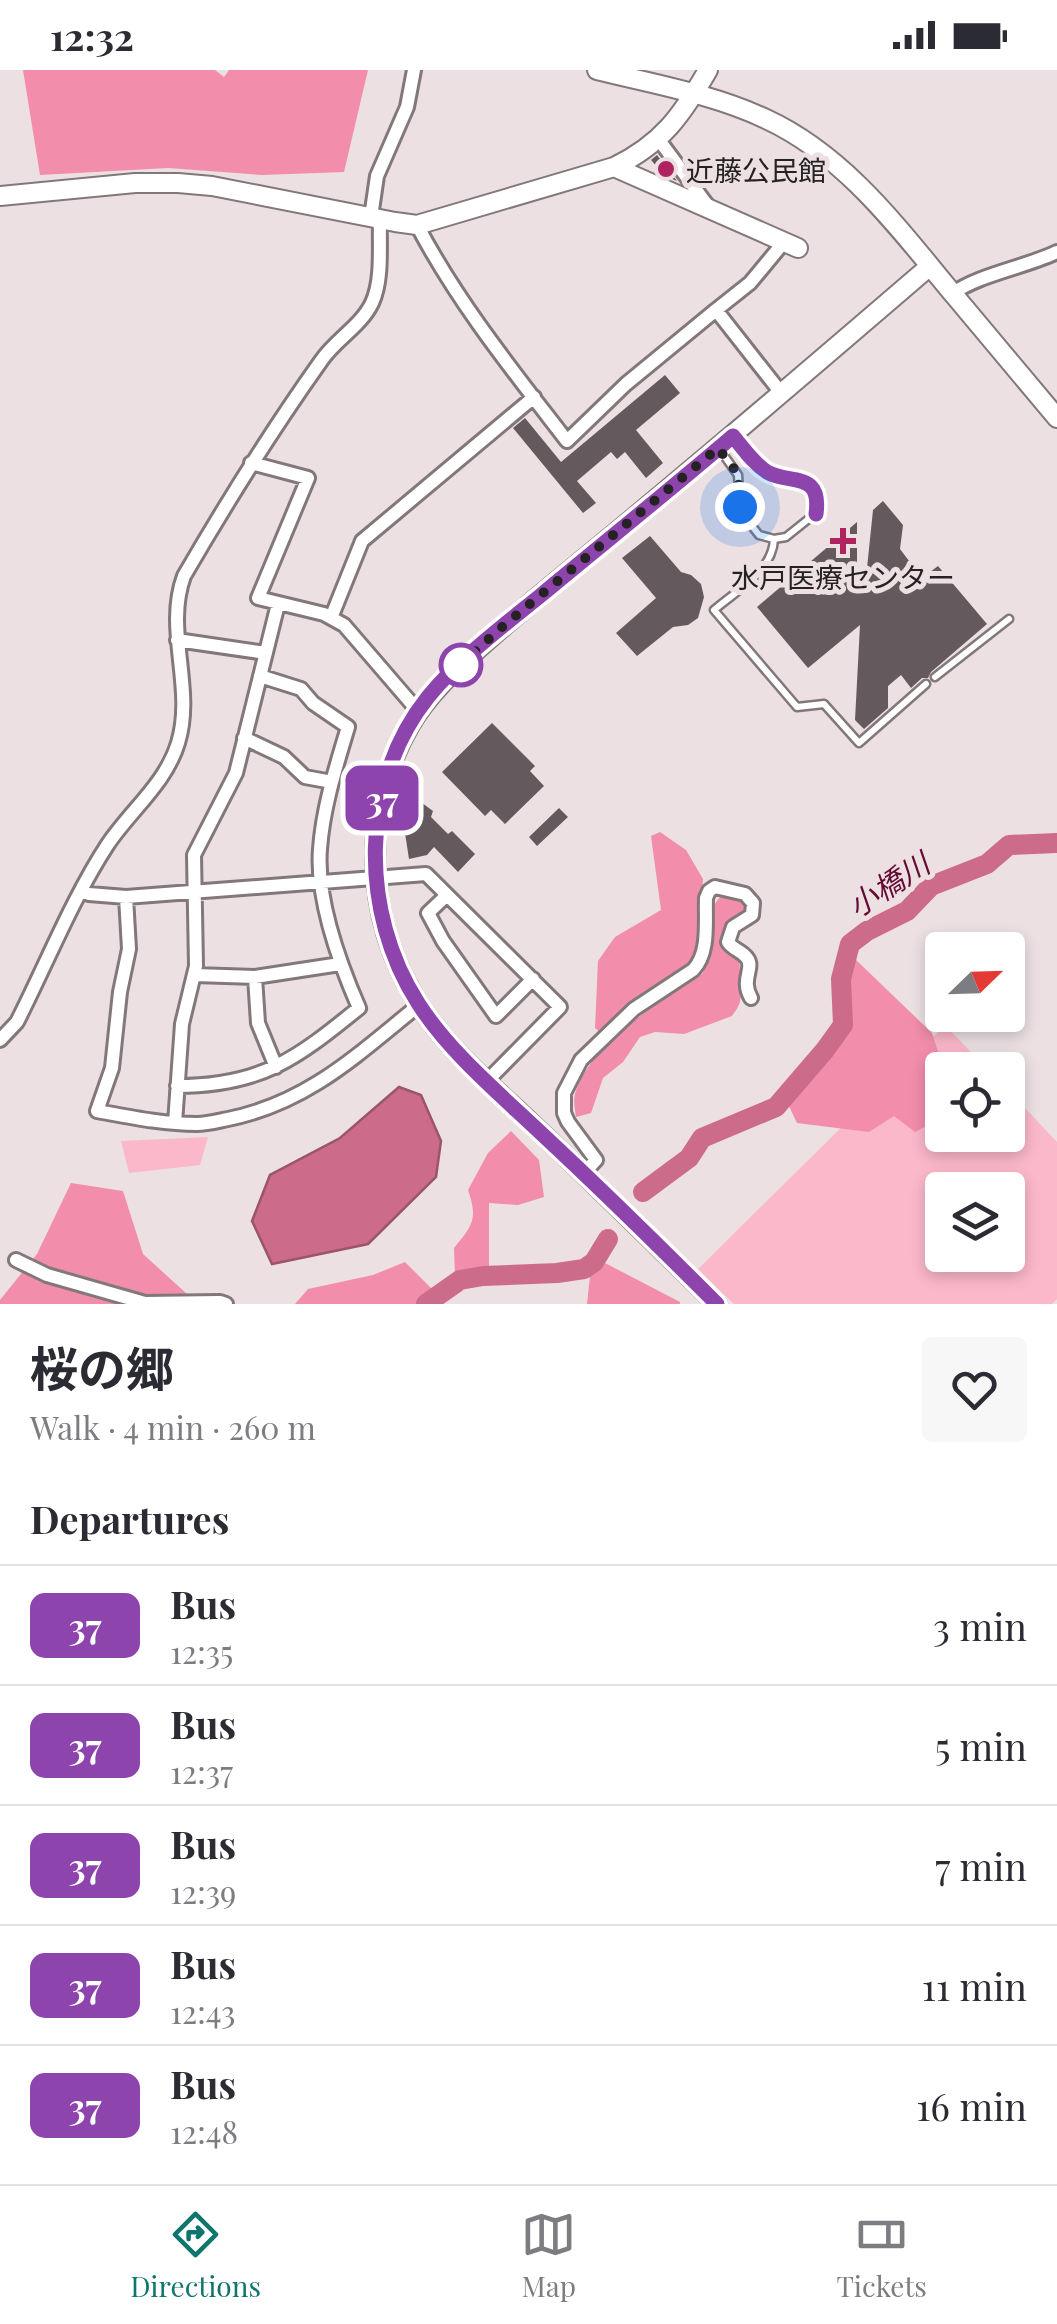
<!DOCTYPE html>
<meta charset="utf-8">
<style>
body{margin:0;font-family:"Playfair Display","Noto Sans JP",serif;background:#f7f7f7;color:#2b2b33;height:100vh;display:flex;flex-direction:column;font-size:38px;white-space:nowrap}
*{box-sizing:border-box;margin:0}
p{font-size:32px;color:#7c7c81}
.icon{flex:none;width:55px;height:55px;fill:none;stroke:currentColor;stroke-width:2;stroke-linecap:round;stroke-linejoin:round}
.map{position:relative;height:1234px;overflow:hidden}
.details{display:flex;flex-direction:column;background:#fff;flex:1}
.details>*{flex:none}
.badge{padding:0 20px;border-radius:15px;font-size:35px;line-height:65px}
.needle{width:65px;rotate:67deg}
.buttons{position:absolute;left:925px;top:862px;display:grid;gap:20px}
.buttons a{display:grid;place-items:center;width:100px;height:100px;border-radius:10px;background:#fff;box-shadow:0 5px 15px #0003;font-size:50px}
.you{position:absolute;width:50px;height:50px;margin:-25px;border:8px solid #fff;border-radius:50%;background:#1a73e8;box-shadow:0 0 0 15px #1a73e833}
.map>.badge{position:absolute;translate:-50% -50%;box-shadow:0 0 0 5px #fff}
h2{padding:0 30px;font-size:38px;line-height:90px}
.round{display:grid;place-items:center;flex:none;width:105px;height:105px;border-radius:10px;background:#f7f7f7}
.headline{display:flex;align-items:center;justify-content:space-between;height:170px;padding:0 30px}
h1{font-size:48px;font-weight:700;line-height:75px}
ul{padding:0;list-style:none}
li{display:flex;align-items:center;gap:30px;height:120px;padding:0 30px;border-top:2px solid #e1e1e2}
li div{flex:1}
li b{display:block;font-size:38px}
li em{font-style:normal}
li .badge{min-width:110px;font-weight:700;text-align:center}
.status{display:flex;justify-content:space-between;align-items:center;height:70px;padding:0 50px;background:#fff;direction:ltr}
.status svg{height:28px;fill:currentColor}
.menu{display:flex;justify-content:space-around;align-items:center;height:140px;border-top:2px solid #e1e1e2;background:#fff;font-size:28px;color:#7c7c81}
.menu a{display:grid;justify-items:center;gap:5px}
.menu .selected{color:#0f766e}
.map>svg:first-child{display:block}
</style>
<div class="status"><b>12:32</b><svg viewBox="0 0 49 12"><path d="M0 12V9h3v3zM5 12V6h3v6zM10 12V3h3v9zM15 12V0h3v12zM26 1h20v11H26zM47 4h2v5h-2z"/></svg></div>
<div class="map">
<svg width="1057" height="1234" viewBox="0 0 1057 1234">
<rect width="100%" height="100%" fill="#ece0e3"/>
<path fill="#fbb8ca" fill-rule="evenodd" d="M945,955l43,45h-46v65h66v-45l49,52v157l-5,5h-318l-36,-35zM942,1120h66v65h-66z
M208,1067l-8,28 -71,8 -8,-32z"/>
<path fill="#f28dac" d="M23,0h192l9,7 5,-7h139l-24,102 -82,3 -94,-7 -128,7z
M660,762l26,18 17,29 -6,71 -7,14 -62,42 -26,28 -7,-6 3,-67 17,-24 46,-27 -10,-74z
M720,827l22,4 6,6 -2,6c-23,11 -38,33 -7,46 1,7 3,36 1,42 -1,6 -5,10 -8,15l-48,18 -29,-2 -15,5 -17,25 -20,16 -12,35 -15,4c-1,-8 -3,-16 -1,-23 15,-51 86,-93 128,-121l8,-34 2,-33z
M854,888l78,75 12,37 -2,48 -27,14 -21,-16 -25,16 -72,-9 -9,-19 57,-73 1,-37z
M511,1061l28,29 5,37 -26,8 -29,-2v63l-34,9 -1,-27c19,-23 24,-29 14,-58l20,-37z
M71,1113l52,8 20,63 55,50h-198v-4l37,-46z
M405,1192l27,27 -15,15h-122l13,-15 65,-14z
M603,1192l77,40v2h-93l3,-28z"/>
<path fill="#cd6b8a" stroke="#9b556b" stroke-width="2.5" d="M399,1017l22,8 20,46 -5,36 -68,67 -96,20 -20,-43 18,-46 70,-37z"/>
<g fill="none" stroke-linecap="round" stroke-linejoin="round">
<path stroke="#cd6b8a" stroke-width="20" d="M643,1122l46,-34 13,-20 74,-31 49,-57 18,-25 -2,-46 9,-35 17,-13 40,-20 24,-25 56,-22 22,-19 48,-2
M426,1234l34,-24 23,-4 74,-3 27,-4 10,-7 14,-23"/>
</g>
<path fill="#645a5d" d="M657,85l20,26 -12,-5 -14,-16z
M665,305l15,18 -44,37 27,33 -17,15 -21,-26 -8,7 -6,-7 -34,29 19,22 -13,10 -70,-85 12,-10 36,44z
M883,431l20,24 -3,24 22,29 16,-12 49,58 -56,48 -3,6h-6l-11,10 -10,-13 -13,11v22l-24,21 -9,-9 5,-95 -52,43 -51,-61 100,-85v46h10l6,-58z
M650,466l31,36 10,3 10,9 3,13 -6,21 -10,7 -15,2 -36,29 -21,-23 40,-35 -34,-40z
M492,653l43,43 -5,5 14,15 -39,38 -14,-14 -6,6 -43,-44z
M418,730l15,11 -2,6 17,17 4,-3 23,23 -17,18 -24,-25 -7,8 -18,4 -4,-26 7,-25z
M559,738l9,9 -31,29 -8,-9z"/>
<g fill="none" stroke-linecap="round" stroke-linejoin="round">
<g stroke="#82787a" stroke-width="11">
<path id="lane" d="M720,380l18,25 2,32 4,9 15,19 15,4 12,-2 30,-24c6,-42 -27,-28 -48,-41 -15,-8 -24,-23 -34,-35
M774,469c-1,32 -37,51 -60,71l83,97 27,-3 35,39 67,-59
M935,607l74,-58"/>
</g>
<g stroke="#82787a" stroke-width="18">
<path id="street" d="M659,70l49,66
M371,147l6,-41 30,-69 7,-37
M417,155c41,78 96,146 150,216l59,-57 90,-74 66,84
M952,224c25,-19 74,-27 105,-42
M716,240l34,-27 34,-41
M251,393l57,15 -50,120 66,16 20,11 74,86
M331,548l31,-77 172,-144
M177,570l89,13
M244,668l40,19 21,20 27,5
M82,821l7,3 37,3 300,-23 134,133 -73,74
M447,825l-19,18 15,28 53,75 37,-37
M126,827l3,52 -9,43 -8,76 -15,43c33,6 66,13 100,13 10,0 21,-3 31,-5 80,-16 130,-65 191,-114
M195,905l60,2 85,-13
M255,907l3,46 18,44
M0,970l17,-18c30,-59 55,-123 91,-178 23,-34 58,-61 70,-101 17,-55 -14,-113 6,-167 43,-74 88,-146 137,-215 14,-21 40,-35 51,-58 11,-24 7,-58 8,-84
M177,1016c84,0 119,-27 182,-78 -20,-46 -43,-108 -39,-159 3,-42 16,-82 28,-122l-35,-24 -12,-14 -41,-13
M175,1053l7,-99 14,-58 -2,-111 42,-82 42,-169
M584,1103l12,-13 -28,-38 -4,-9v-20l17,-33 53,-51 59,-39c17,-17 12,-49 13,-72l3,-7 6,-4 30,7 8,9 -1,12 -19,12 -5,15c5,8 13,8 19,16 8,10 -7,21 4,40
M16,1190l31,15 98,28 75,-1 6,2"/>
</g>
<g stroke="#82787a" stroke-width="22">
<path id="secondary" d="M597,0c56,14 116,24 169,49 80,37 133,110 188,176 34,41 69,82 103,123
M614,97l184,81
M0,126l135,-13h43l34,3 183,36 22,3 197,-58c48,-23 68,-52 94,-97
M717,1234c-61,-60 -122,-120 -184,-179 -41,-39 -89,-78 -118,-127 -50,-82 -54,-189 -5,-273 18,-31 44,-54 70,-78 41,-37 85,-72 127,-107 109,-90 216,-182 323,-274"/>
</g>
<use href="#lane" stroke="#fff" stroke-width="6"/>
<use href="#street" stroke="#fff" stroke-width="12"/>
<use href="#secondary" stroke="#fff" stroke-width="18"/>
</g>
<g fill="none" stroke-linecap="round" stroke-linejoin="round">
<g stroke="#fff" stroke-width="22">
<path id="line" d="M717,1234c-57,-57 -115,-114 -174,-169 -42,-40 -94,-83 -125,-132 -58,-90 -59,-220 10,-306 30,-37 75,-71 112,-101 65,-54 130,-106 193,-160 10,12 20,27 34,36 22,13 55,-2 49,42"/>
</g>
<use href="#line" stroke="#8e44ad" stroke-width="15"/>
<path stroke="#262223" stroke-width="10" stroke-dasharray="0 18" d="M461,595l-13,11 53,-48 217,-180 20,26 2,33"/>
</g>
<g fill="#af235e" stroke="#ece0e3" stroke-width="4">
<circle cx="666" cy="99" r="10"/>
<path d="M838 456h10v10h10v10h-10v10h-10v-10h-10v-10h10z"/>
</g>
<circle fill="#fff" stroke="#8e44ad" stroke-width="5" cx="461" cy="595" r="20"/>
<g text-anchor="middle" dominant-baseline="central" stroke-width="10" stroke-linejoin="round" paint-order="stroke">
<g font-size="28" fill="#262223" stroke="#ece0e3" text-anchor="start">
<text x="686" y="99">近藤公民館</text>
<text x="843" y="506" text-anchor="middle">水戸医療センター</text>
</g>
<g font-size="30" font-style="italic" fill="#650a33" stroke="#ece0e3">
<text transform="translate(888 814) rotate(-33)">小橋川</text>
</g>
</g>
</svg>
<div class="buttons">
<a><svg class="needle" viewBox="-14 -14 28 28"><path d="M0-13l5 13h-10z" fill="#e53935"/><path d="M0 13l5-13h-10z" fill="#7c7c81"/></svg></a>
<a><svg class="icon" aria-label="locate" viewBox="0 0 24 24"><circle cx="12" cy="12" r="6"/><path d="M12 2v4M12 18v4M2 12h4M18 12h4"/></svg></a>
<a><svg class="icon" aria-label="layers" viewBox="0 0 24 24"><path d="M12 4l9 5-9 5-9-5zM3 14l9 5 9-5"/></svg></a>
</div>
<div class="you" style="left:740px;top:437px"></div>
<b class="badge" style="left:382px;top:728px;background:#8e44ad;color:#fff">37</b>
</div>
<section class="details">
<div class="headline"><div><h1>桜の郷</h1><p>Walk · 4 min · 260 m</p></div><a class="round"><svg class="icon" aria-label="heart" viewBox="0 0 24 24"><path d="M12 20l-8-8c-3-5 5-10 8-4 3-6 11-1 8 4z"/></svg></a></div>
<h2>Departures</h2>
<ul>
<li><span class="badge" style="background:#8e44ad;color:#fff">37</span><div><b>Bus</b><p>12:35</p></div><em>3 min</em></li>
<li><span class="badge" style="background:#8e44ad;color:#fff">37</span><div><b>Bus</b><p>12:37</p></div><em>5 min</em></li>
<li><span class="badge" style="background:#8e44ad;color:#fff">37</span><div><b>Bus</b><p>12:39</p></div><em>7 min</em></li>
<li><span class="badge" style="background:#8e44ad;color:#fff">37</span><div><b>Bus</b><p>12:43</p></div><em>11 min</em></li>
<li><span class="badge" style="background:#8e44ad;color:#fff">37</span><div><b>Bus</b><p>12:48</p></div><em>16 min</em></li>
</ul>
</section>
<nav class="menu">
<a class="selected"><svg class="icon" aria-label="directions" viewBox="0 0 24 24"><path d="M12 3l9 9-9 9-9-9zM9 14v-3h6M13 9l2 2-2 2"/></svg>Directions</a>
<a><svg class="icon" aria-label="map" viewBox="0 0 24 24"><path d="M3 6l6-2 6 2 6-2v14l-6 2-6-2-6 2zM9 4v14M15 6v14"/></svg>Map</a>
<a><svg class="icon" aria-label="tickets" viewBox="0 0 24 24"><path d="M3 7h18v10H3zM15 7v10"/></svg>Tickets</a>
</nav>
